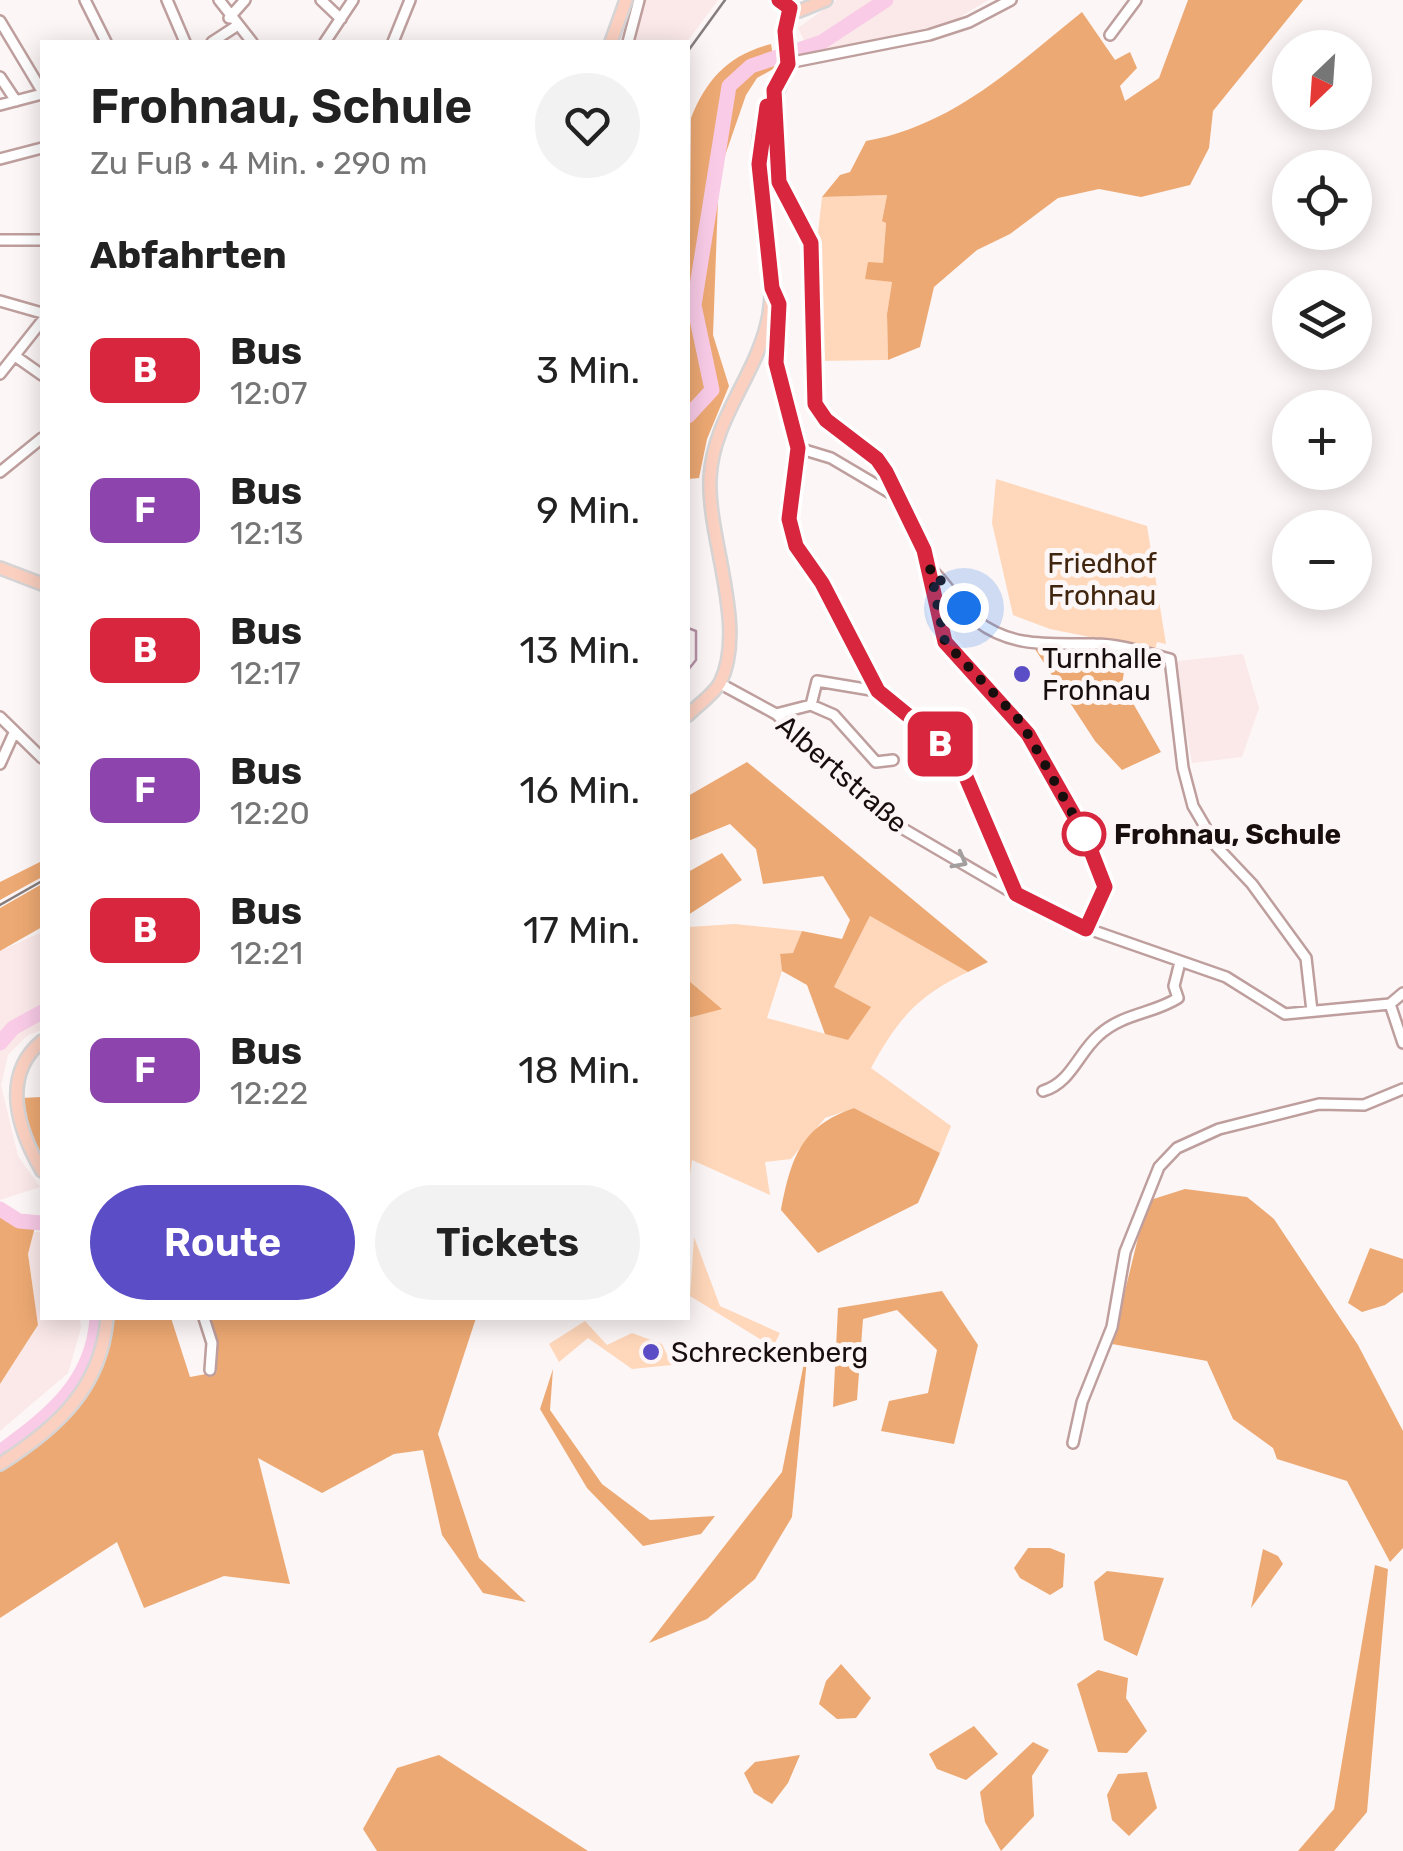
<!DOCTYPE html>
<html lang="de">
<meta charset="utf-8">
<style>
body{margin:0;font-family:Rubik,sans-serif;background:#f2f2f2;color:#222;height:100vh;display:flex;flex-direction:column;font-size:38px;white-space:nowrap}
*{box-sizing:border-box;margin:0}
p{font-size:32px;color:#767676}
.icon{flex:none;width:55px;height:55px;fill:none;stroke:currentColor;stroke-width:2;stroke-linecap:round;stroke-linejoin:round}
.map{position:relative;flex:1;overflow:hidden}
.details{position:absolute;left:40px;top:40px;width:650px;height:1280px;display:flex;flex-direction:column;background:#fff;border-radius:0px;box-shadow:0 5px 25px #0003}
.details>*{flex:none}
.badge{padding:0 20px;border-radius:15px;font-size:35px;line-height:65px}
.needle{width:65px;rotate:205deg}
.tools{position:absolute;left:1272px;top:30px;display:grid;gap:20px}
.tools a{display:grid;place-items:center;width:100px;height:100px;border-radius:50%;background:#fff;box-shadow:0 5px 25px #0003;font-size:50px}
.you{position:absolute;width:50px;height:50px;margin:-25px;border:8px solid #fff;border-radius:50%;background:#1a73e8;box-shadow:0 0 0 15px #1a73e833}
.map>.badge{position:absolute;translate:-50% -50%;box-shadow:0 0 0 5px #fff}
h2{padding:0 50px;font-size:38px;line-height:90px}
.round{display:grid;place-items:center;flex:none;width:105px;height:105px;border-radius:52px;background:#f2f2f2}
.head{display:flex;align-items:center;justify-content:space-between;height:170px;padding:0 50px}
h1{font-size:48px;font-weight:600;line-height:75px}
.cta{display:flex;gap:20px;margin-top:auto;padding:20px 50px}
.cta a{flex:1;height:115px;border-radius:60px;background:#5a4dc5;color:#fff;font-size:40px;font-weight:600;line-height:115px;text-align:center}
.cta a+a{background:#f2f2f2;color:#222}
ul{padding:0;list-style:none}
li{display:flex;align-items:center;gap:30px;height:140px;padding:0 50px}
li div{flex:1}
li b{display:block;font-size:38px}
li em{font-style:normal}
li .badge{min-width:110px;font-weight:700;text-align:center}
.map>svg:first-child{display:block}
</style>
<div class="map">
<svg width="1403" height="1851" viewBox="0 0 1403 1851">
<rect width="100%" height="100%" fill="#fdf6f6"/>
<path fill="#fae9e8" d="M641,0h77l-31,42h-55z
M837,0h151l-36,22 -141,33 -13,-27z
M1243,654l16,54 -17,49 -50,6 -17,-96 3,-6z
M42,932v98l-14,5 -20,20 -7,30 17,71 22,31 -40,13v-249z
M34,1232h8v86h38l1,10 -13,45 -68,58v-47l38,-59 -10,-71z"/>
<path fill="#ffd7ba" d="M887,195l-5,25 4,2 -3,41 -18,15 27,4 -5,32 1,46 -71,1v-119l5,-45z
M996,479l151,47 19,118 -9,-2 -2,8 -105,-21 -37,-14 -21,-92z
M870,916l98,56c-51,24 -70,47 -97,96l80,58 -11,27 -86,-45 -29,10 -34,41 -26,3 5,33 -78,-35 -4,31v-173l33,-10 -33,-28v-53l47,-3 67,7 -9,23 -13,1 2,16 -15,47 81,22 -14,-53z
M694,1237l26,69 60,27 -7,14 -83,-51z
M585,1321l22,24 25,-12 30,11 10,21 -40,4 -44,-31 -29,24 -10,-18z"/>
<path fill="#eda973" d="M1188,0h115l-90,111 -4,37 -19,37 -49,12 -42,-8 -41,9 -48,36 -33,16 -43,37 -14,60 -32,13 -1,-46 5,-32 -27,-3 3,-17 15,1 3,-40 -4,-2 5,-26 -65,2 18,-22 10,-3 16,-31c88,-16 149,-75 216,-129l33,48 15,-8 7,16 -17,18 5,15 34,-23z
M771,44l4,24 -18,10 -11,17 -27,78 -6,162 16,51 -22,53 -8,39 -11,1 3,-361c16,-40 38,-63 80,-74z
M1031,643l97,6 -6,35 39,68 -39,18 -27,-29z
M747,762l241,200 -20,10 -98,-56 -36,71 37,20 -23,33 -23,-6 -18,-49 -25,-14 -2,-17 13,-1 9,-22 40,8 8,-19 -27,-44 -60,8 -7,-35 -26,-25 -42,17v-45z
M722,853l20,27 -54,35v-43z
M42,861v16l-42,23v-18z
M42,884v43l-42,24v-43z
M688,980l34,29 -34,9z
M42,1097v68l-12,-24 -10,-43z
M854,1108l86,45 -22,50 -100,50 -37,-43c10,-52 20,-84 73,-102z
M1185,1189l62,8 27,22 84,126 45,86v117l-13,14 -43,-81 -70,-22 -4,-11 -40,-29 -26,-58 -95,-17 35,-143z
M0,1209l19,12 17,2 -8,31 10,71 -38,59z
M1370,1248l33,11v33l-18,13 -23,7 -14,-9z
M942,1291l36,54 -24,99 -73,-13 8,-30 39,-8 9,-43 -40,-40 -34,9 -6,81 -24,7 5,-99z
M111,1318h60l19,59 27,-5 -8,-54h267l-38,116 41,124 47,44 -43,-9 -41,-58 -19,-85 -29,4 -72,39 -64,-35 32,126 -66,-8 -80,32 -27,-66 -117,76v-150c54,-34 115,-79 111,-150z
M809,1338l-17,179 -37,62 -48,40 -58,24 133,-171z
M553,1369l-3,41 52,74 48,36 65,-4 -14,18 -58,12 -56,-58 -47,-79z
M1028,1548h22l15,6 -2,33 -13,8 -30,-17 -6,-10z
M1263,1549l15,7 5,8 -32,44z
M1375,1565l13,4 -21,243 -33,39h-36l36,-42z
M1107,1571l57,7 -27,78 -33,-16 -10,-58z
M841,1664l30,34 -15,20 -19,1 -18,-15 7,-23z
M1098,1670l30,8 -2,20 21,33 -20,22 -29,-1 -21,-68z
M974,1726l24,28 -32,26 -29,-11 -8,-15z
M1033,1742l16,8 -17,26 2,40 -33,35 -16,-29 -5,-30z
M439,1755l149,96h-211l-14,-22 34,-61z
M800,1755l-12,28 -16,21 -18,-11 -10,-20 11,-11z
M1147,1772l10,36 -28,28 -17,-16 -5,-25 11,-21z"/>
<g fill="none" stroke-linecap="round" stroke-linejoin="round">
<path stroke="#b692a6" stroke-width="2.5" d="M688,628l8,3v29l-8,10"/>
<path stroke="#f9cbe7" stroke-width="15" d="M688,416l24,-26 -18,-85 35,-219 22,-20 71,-24 64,-42
M0,1043l13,-15 29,-16
M0,1209l19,12 23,2
M0,1452c49,-36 93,-69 97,-134"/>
<g stroke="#be9f9e" stroke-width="14">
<path id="minor" d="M85,0l21,42
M167,0l18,42
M219,0l33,42
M321,0l20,19
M229,18l16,-18
M0,21l42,70
M1110,35l26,-35
M212,42l23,-15
M325,42l28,-42
M393,42l17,-42
M628,42l11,-42
M788,63l141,-28 40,-13 42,-22
M0,77l16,24
M776,95l3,86 32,62 4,161 11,16 51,39 9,13 38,78 21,92 83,92 55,99 22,54 -19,42
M0,105l42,-11
M0,159l42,-11
M0,240h42
M773,289l6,15 -2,59 21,85 -9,71 3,18 31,46 54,108 56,44 38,51 45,108
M0,301l42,12
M15,356l27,19
M0,374l42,-53
M798,448l33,10 66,39
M0,472l42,-34
M932,570c17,16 26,36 45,51 36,28 76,22 118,23 25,0 51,9 75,15l13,109 10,38 24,41 35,37 54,74 6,53
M719,683l57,31 112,106 166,97 172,60 59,37 105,-10
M811,705l23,10 42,47 17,-2
M776,714l35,-9 6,-24 60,10
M0,717l42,41
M0,764l14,-31
M1390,1004l13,39
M1390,1004l13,-11
M1043,1091c28,-8 35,-38 56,-56 24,-22 54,-21 79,-37l-4,-12 6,-24
M204,1318l8,25 -2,27
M1073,1443l9,-41 30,-75 13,-75 34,-85 18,-19 42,-19 100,-25 45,1 39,-16"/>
</g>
<g stroke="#d6d4d4" stroke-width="16">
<path id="major" d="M779,0l20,11 27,-11
M611,42l15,-42
M0,568l42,16
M688,715c9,-9 25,-20 32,-32 28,-56 -13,-145 -10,-205 3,-61 49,-105 59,-164 10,-59 -16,-116 -10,-175 3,-29 26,-51 29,-78 2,-19 -5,-33 1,-52
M42,1041c-42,35 -24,89 0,130
M0,1464c57,-36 101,-76 107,-146"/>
</g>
<use href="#minor" stroke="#fff" stroke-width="9"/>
<use href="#major" stroke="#fbd0c1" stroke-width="11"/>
<path stroke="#867d7d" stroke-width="2.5" d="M688,51l37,-51
M0,905l42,-24"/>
</g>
<defs><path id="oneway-chevron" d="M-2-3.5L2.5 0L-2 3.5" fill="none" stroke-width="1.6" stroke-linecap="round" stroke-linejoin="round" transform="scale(2.5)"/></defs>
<use stroke="#a39f9f" href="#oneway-chevron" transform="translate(960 861) rotate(28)"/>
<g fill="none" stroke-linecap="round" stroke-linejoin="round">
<g stroke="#fff" stroke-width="22">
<path id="line" d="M767,106l-8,58 13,124 7,16 -3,59 22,85 -9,71 7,27 26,37 56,108 54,44 34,42 50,117 70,35 19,-42 -21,-54 -56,-99 -83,-92 -21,-92 -38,-78 -9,-13 -51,-39 -11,-16 -4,-161 -32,-61 -5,-92 14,-26 -3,-33 5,-23 -11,-8"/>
</g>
<use href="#line" stroke="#d7263d" stroke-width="15"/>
<path stroke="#190e0e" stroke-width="10" stroke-dasharray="0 18" d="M964,608l-34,-40 15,74 76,80 63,112"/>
</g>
<g fill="#5a4dc5" stroke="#fdf6f6" stroke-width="4">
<circle cx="1022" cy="674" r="10"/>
<circle cx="651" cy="1352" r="10"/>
</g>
<circle fill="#fff" stroke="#d7263d" stroke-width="5" cx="1084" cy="834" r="20"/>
<g text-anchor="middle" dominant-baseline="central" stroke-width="10" stroke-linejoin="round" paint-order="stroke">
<g font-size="28" fill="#41260f" stroke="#fdf6f6">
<text x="1102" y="563">Friedhof<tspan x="1102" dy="32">Frohnau</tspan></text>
</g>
<g font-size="28" fill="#190e0e" stroke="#fdf6f6" text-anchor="start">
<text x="1042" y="658">Turnhalle<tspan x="1042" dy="32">Frohnau</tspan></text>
<text x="671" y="1352">Schreckenberg</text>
</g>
<g font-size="28" fill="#190e0e" stroke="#fdf6f6">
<text transform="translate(842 774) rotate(41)">Albertstraße</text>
</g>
<g font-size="28" font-weight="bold" fill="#190e0e" stroke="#fdf6f6" text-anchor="start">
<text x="1114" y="834">Frohnau, Schule</text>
</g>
</g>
</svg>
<div class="tools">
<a><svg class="needle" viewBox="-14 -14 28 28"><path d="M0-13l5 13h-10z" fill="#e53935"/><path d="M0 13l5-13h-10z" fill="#767676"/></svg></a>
<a><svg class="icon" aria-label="locate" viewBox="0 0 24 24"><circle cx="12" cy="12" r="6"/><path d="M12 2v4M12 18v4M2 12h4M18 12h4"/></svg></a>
<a><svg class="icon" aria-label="layers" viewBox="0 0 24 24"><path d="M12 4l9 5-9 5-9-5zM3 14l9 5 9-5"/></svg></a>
<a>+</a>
<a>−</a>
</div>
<div class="you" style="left:964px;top:608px"></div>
<b class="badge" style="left:940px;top:744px;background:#d7263d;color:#fff">B</b>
<section class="details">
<div class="head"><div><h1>Frohnau, Schule</h1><p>Zu Fuß · 4 Min. · 290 m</p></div><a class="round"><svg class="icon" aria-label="heart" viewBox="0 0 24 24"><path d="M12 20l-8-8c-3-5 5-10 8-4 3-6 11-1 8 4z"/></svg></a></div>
<h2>Abfahrten</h2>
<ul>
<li><span class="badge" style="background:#d7263d;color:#fff">B</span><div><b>Bus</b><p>12:07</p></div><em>3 Min.</em></li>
<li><span class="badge" style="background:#8e44ad;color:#fff">F</span><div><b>Bus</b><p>12:13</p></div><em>9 Min.</em></li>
<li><span class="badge" style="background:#d7263d;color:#fff">B</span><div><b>Bus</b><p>12:17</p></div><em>13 Min.</em></li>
<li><span class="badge" style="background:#8e44ad;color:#fff">F</span><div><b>Bus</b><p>12:20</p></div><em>16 Min.</em></li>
<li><span class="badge" style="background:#d7263d;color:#fff">B</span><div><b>Bus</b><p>12:21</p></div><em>17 Min.</em></li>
<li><span class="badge" style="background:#8e44ad;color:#fff">F</span><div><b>Bus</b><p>12:22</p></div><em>18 Min.</em></li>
</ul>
<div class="cta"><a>Route</a><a>Tickets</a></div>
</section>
</div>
